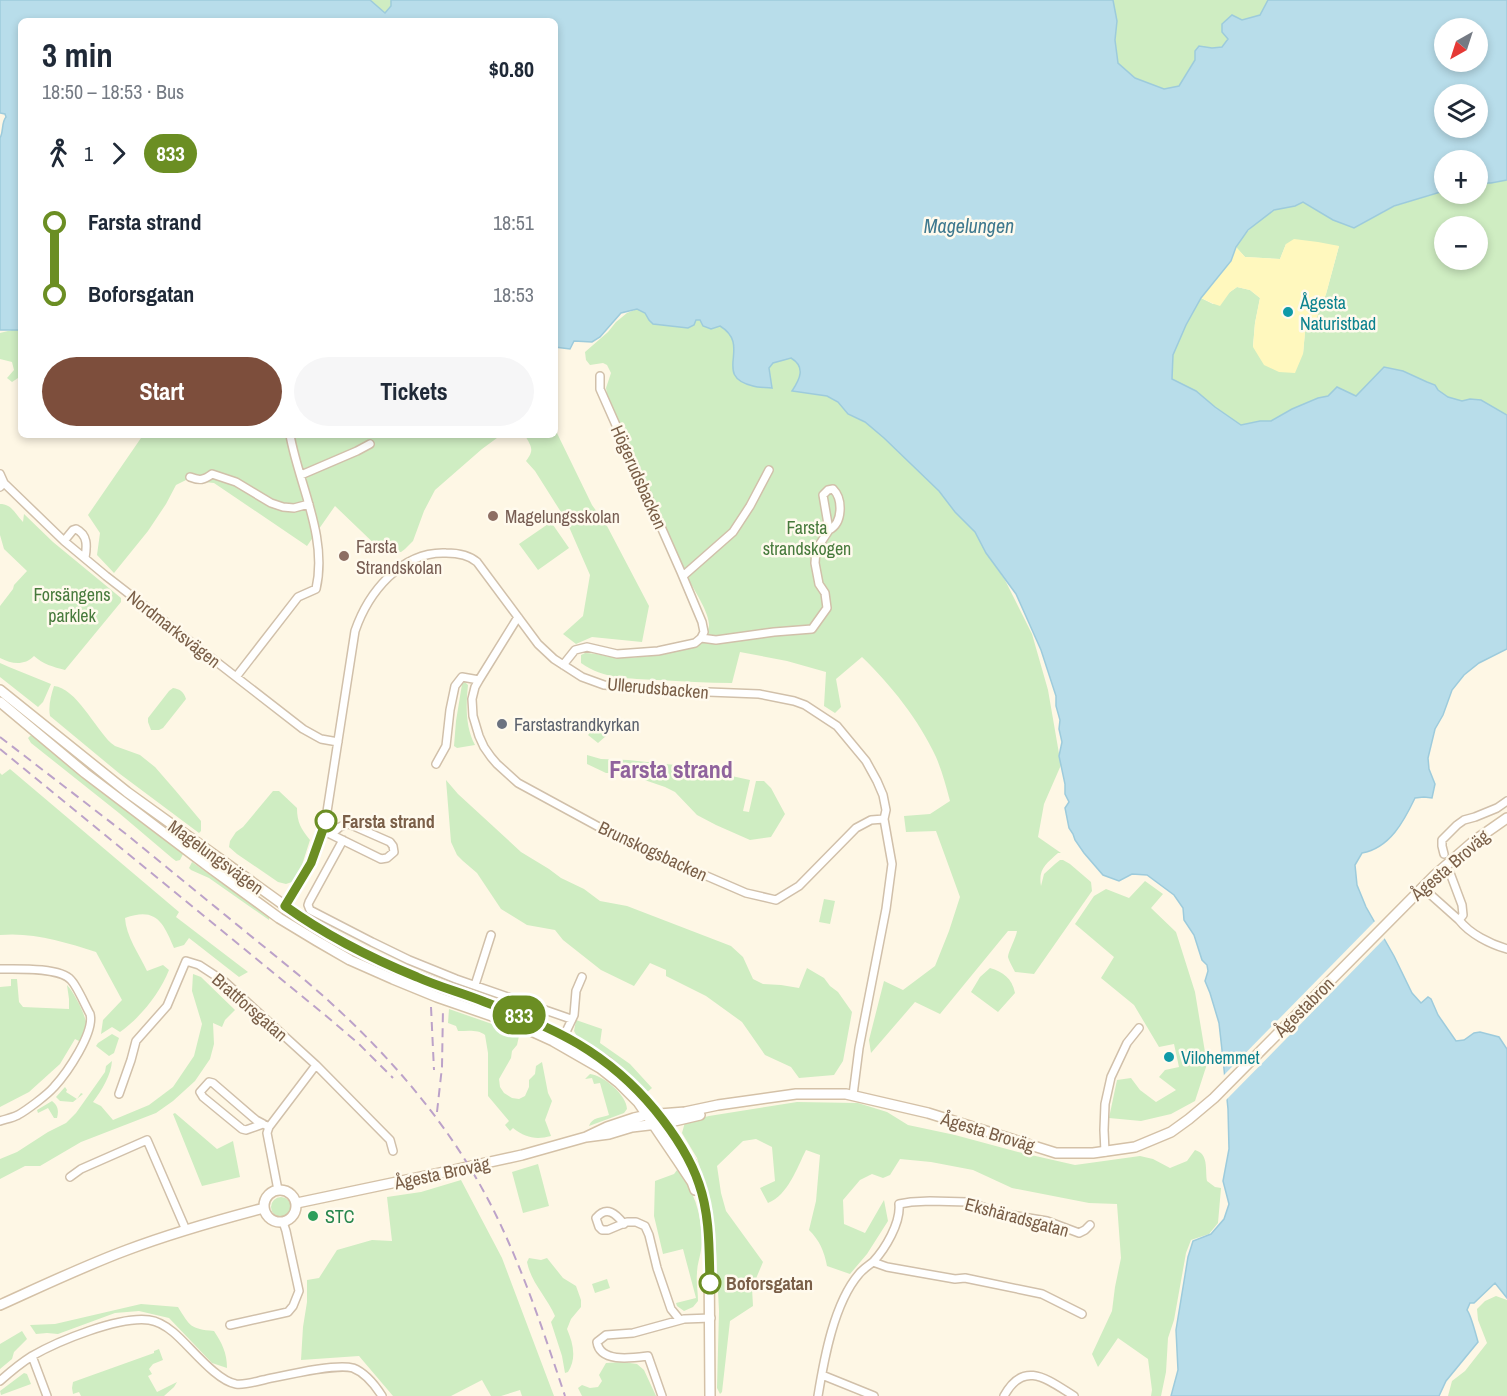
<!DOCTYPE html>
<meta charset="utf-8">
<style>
body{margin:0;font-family:"Archivo Narrow",sans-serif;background:#f6f6f7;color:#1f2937;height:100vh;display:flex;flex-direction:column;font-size:22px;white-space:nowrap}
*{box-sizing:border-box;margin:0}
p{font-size:20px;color:#747a83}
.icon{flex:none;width:33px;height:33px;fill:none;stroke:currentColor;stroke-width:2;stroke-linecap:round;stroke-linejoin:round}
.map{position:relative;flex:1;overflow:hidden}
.drawer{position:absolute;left:18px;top:18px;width:540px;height:420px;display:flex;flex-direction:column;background:#fff;border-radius:9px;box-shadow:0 3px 9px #0003}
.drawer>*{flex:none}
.badge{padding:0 12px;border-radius:20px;font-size:21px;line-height:39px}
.needle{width:39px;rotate:219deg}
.fabs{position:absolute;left:1434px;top:18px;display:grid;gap:12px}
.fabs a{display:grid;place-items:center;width:54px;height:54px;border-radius:50%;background:#fff;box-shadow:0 3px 9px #0003;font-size:30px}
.map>.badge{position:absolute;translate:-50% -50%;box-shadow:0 0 0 3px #fff}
.legs{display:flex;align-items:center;gap:9px;height:66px;padding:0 24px;font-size:20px}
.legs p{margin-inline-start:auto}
.summary{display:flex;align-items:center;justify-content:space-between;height:102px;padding:0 24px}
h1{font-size:33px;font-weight:700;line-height:45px}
.cta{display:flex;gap:12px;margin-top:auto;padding:12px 24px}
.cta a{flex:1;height:69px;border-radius:36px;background:#7d4e3c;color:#fff;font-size:24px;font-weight:700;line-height:69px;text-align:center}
.cta a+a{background:#f6f6f7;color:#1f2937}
ul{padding:0 24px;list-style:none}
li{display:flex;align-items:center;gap:21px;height:72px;font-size:22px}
li i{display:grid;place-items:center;width:9px;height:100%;margin:0 8px;background:currentColor}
li i::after{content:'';width:15px;height:15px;margin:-8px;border:4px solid;border-radius:50%;background:#fff}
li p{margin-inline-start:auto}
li:first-child i{background:linear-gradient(#0000 50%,currentColor 0)}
li:last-child i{background:linear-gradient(currentColor 50%,#0000 0)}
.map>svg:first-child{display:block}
</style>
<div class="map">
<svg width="1507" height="1396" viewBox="0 0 1507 1396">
<rect width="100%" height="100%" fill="#fef7e5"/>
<path fill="#cfedc2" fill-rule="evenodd" d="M370,0h21v6l-6,7z
M1113,0h155l-8,15 -18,5 -20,27 -27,4v9l-16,26 -15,3 -29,-11 -17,-15 -3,-23 1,-19z
M1507,180v238l-37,-19 -8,2 -14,-4 -10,-7 -54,-23 -28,29h-28l-10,2 -26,11 -21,12h-11l-19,4 -26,-18 -19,-16 -24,-12 1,-24 13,-30 15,-27 12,6 24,-17 13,3 10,8 -5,25 -2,23 50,8 2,-22 11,-13 10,-25 13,-48 -53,-2 -6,15 -35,-2 -9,-10c9,-13 23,-31 39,-37 10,-4 17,-2 28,-8l30,18 21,8 41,-22 49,-15v3h34v-11h13zM1444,226h34v34h-34z
M637,309l8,4 4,7c22,0 70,-6 83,16 2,5 2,14 3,19l37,32 -3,-19 4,-5 18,-5c15,9 9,21 1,32l35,6 11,6 10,12 17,8 19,16 55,53 16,21 20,20 11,21 19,27 27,54 16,56 13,75 -17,39 -6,33 23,16h-3c-12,11 -20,16 -17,33l3,-12 11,-10 5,-4h3l7,4 21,18 1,9 -58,83 -19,-2c-2,-4 -6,-11 -7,-15 0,-5 8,-19 9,-26h-9l-68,83 -25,-12 -44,51 -2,-13 15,-59 19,9 32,-24 14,-35 11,-34 -24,-66 -30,1 -2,-16 26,-2 20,-13c-4,-15 -8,-30 -14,-44 -17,-37 -45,-72 -74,-100l-26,22 5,28 -6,6 -11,-7 2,-34 -39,-11 -47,-9 -8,31c-25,0 -50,-2 -75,-3 -28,-2 -52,0 -76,-17v-8l4,-2c13,0 24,5 37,5 21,0 85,-6 87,-33 0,-12 -13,-32 -19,-43l-82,-182 -2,-12 5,-15 -4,-8 -4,-2 -13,2 -4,-5 -1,-8 23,-20 8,-10 11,-9z
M12,330h9v46l-9,6 -5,-4 7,-8 -2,-8 -12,-3v-26z
M555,429l37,76 15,21 42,80 -7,36 -50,-5 -16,7 -13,-10 20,-18 7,-41 -24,-55 -31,-49 -9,-10c9,-12 5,-14 -1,-26h30z
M141,435h360l-19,14 -47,41 -11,21 -11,30 -8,8 -4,3 -17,1 -49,-47 -28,40 -93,-63 -28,-3 -10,5 -10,19 -18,27 -34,42 -17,-18 3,-22 -12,-18 53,-77z
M0,504c12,0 15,10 23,18l1,-8 29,28 68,56v4l-56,68c-12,-3 -22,-6 -31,-14 -10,10 -22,8 -34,2v-52l13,-17 1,-4 13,-14 -23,-22 -4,-14z
M551,522l18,26 -31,22 -19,-26z
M0,663l9,4 42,17 -8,18 -5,5 -38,-30z
M465,682l3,3c-2,20 -3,41 7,60l-18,3 -3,-2 2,-25 6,-37z
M54,686c22,2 41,42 57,57l4,3 25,9 15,12 20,23 26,31v10l-2,2 -79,-59 -70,-58c-2,-9 1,-21 4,-30z
M173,688c7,1 11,4 13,11l-23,29 -4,2h-8l-3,-8v-4l21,-27z
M599,723l7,13 -8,7 -10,-8z
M31,735l152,119 -3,6 -4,1 -4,-3 -53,-45 -88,-70 -3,-5z
M587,755l14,4 27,1 66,7 5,2 51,11 -7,31 6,1 7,-31h8l7,7 14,26 -14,23 -21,3 -34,-15 -19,-10 -22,-23 -10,-5 -41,-14h-18l-19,-9z
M10,769l169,143 -3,5 72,55 -9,5 -50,-39 -5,7 -10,3c-11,-26 -18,-41 -49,-30 1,18 14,36 22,53l16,-6 6,5c-9,23 -28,47 -49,62l-8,-5 -11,7 2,-14 19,-20 -26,-48c-31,-10 -63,-20 -96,-17v-162l2,2z
M446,780l12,14 63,58 28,17 12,9 23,11 16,12 27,5 104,40 12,11 10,22 10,5 18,1 18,3 8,-20 17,10 6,8 8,6 14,20 -9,49 -9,14 -35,3 -8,-11 -26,-12 -23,-33 -36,-26 -40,-20v-6l-16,-7 -16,23 -33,-16 -38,-30 -8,-10 -28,-5 -26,-16 -24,-36 -14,-12 -6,-6 -6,-13z
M273,791h6l18,17c0,14 4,21 13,32l-9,28 -9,14 -6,2 -8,-2 -41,-28 -8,-7 1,-6 6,-9 7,-5z
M192,862l77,55v3l-60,-42 -18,-8 -2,-2z
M1145,881l18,13 -12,14 25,24 19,60 12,72 -12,37 -24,13 -30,7 -32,-3 8,-38 14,-2 9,12 16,12 20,-12 -17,-13 6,-7 14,-3 -5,-23 -15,3 -25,-42 -33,-27 13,-21 -39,-33 19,-28 12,-7 23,9z
M824,899l11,2 -5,23 -11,-2z
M990,968c13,4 22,10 25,25l-17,19 -27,-20 9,-15z
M193,974l8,3 34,33 -10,10 -3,7 -9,-4 1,21 -4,15 -15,22 -22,20 -17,12 -75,29 -41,24h-15l-25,13v-20l17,-7 31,-20 18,-9 10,-10 29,-41 1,-6 6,-5c-1,14 -10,29 -19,41l8,4 12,14 36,-15 24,-18 21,-31 8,-32 -10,-33z
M11,979h6l2,23 4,5 46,2v-10l-2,-14c7,7 21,34 20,44 -1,4 -4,9 -6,13l-6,-3 -15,25 -31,28 -29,15v-120l11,-1z
M449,1009l66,23 4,4 -2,9 -5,6 -1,7 -12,21 1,8 4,6 8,5 7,1 6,-3 4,-9v-7l6,-6 1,-8 6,-4 6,31 4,8 -7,19 6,16c-15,4 -25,2 -38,-8l-3,3 -5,-6 4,-4 -21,-25v-43l-3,-18c-7,-6 -18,-4 -27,-4l-2,-5 -8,-3z
M576,1020l26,9 -2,14 30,21 22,24 -6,5 -67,-53 -5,-9z
M112,1034l7,4 -5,15 -5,3 -13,-10 2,-3z
M590,1074c13,1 37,21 37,35l-3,4 -35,13c3,-9 12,-8 20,-11l-9,-32 -6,1 -2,-6 -7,1z
M65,1087l2,3 -1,2 11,7 4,-6 2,1 -10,8 -13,-1 -4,-4z
M52,1101c6,5 7,9 5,17h-3l-6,-10 -10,5 -1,-3z
M797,1102l61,1 29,9 21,13 47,10 63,17 57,13 65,-9 13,3 17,9 17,-7 8,-11c14,4 10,19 12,31l8,6 6,1 -3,35 -9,11 -18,6 -5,13 -12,67 -6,18 -2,34 -5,24h-10l1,-6 -4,-31 -30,-21 -20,29 -6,-13 20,-43 3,-24 6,-29 -4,-54 -28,-1 -77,-15 -39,-18 -42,-8 -31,-3 -10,16 -7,3 -11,-4 -12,6 -17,20 1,24 21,9 19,-33 4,21 -21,33 -17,20 -23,-8c-3,-15 -7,-25 -18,-36l7,-29 4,-46 -14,-5c-9,18 -18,45 -38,53l-8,-15 15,-7 -3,-34 -16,-8 -13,2 -26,25 4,27 5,18 37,51 -11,26 1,18 -23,15 -8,71 -2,2 -3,-6 2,-77 -4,-81 -6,-31 -12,-41 -15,-25 3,-11 24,-6z
M175,1113l42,36 16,-8 7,36 -38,9 -29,-72z
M538,1164l11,42 -26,7 -11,-41z
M677,1170c19,22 27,51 24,80 -1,7 -4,15 -4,23 -1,9 1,19 1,28l-5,6 -9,4 -7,-5 -1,-3 20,-5 -13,-49 -20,5 -9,-38 1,-35 19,-7z
M461,1180l41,78 52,138h-32l-2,-6 -19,6h-10l-9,-16 -31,16h-58l-34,-40 -58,4 2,-33 4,-25v-22l12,-2 18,-28 35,-10 20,1 -5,-44 34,-5z
M271 1207a10 10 0 1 1 20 0a10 10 0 1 1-20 0Z
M529,1258l12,2 6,-2 16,20 13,8 5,14v7l-10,12 -4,10c6,14 10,29 1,43l-3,1 -3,-17 -11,-34 4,-6c-8,-19 -24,-33 -28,-54z
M607,1279l3,9 -15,5 -3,-9z
M1496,1296l11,4v96h-59l4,-15 13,-10 22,-28 -9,-23 -1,-11 8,-8z
M141,1304l37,3c12,19 12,22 36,24 8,12 13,22 13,37l-15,-5 -43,-45 -30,-7 -24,2 -57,21 -11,-1 -11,1 -6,-9 25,-1z
M22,1331l5,8 -13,13 -2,7 -12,10v-25z
M159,1349l4,11 -10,4 -4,5 3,5 -4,2 9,16 20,-10 -3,5 -10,9h-83l-2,-4 -6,2 -1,-6 1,-6 81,-29v-2z
M623,1362l14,2 7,6 12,26h-74l-4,-8 4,-3 8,3 8,-1 4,-6 -3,-6 7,-12z
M24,1373l3,1 4,10 -30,11 -1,-4z"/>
<path fill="#fff8be" d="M1294,239l24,3 21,4 -13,48 -10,25 -11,13 -2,22 -8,19 -16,-1 -15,-7 -11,-18 2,-24 5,-25 -10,-8 -13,-3 -7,5 -10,14 -6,-2 -13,-6c14,-16 27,-31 35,-51l9,10 35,2 6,-15z"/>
<path fill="#b8ddea" stroke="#9dcbdc" stroke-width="1.5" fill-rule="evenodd" d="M0,0h370l15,13 6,-7v-6h722l4,21 -2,19 3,23 17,15 29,11 15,-3 16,-26v-9l4,-5 13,2 10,-1 6,-8 -6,-7v-8l10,-9 10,5 18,-5 8,-15h239v180l-16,3h-13v-23h-34v31l-50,15 -40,22 -21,-8 -30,-18 -8,4 -21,4 -26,20 -12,17 -5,14 -30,37 -15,27 -13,30 -1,24 24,12 19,16 26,18 19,-4h11l21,-12 26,-11 10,-2 9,-9 19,9 28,-29 19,4 24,11 8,3 3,5 10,7 14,4 8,-2 11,1 26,15v234l-28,14 -15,12 -12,15 -9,25 -8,14 -7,29 1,11 6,15 -3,14 -8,-1 -9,1c-11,23 -25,50 -53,55l-7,12 2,20 9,22 28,49 18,37 9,10 7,-6 3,2 7,16 18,26 8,-1 10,-7 6,-1 19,5 8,12v249l-12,-15 -21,20h-4l-3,7c4,5 9,25 11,32l-32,39 -7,15h-268l7,-26 -2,-40 12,-73 5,-16 18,-7 13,-15 5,-15 -6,-23 6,-32 -1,-40 -5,-50 -4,-36 -9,-30 -5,-12 3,-10 -1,-6 -5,-5 -8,-25 -10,-15 -1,-12 -9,-13 -27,-20 -15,-1 -13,7 -16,-6 -19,-22 -9,-13 -2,-6 -4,-6 -4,-20 4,-6 -4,-8v-10l-6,-28 3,-14 -3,-13 1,-9 -4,-14v-10l-15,-46 -25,-56 -30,-41 -11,-21 -20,-20 -16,-21 -55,-53 -19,-16 -17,-8 -10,-12 -11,-6 -35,-5c8,-12 14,-24 -1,-33l-18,5 -4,5 3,20c-6,-1 -13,0 -19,-2 -42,-10 0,-40 -33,-60l-9,3 -8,-3 -3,-6h-4l-2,5 -6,3 -35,-4 -4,-4 -4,-7 -8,-4 -16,4 -21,24 -8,5 -18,-1 -4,8 -15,-2v-326h-534v309h-21v-192c4,-7 1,-15 6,-21l-1,-3 -5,-1zM1444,28h34v34h-34zM1444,94h34v34h-34z"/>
<path fill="#fef7e5" d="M1377,919l10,17 -162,165 -3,-24z"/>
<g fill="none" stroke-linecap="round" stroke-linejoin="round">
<g stroke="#d1c0aa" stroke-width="10">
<path id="minor" d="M0,474l4,9 -4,4
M301,475l56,-24 13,-7
M190,477c10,4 14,3 22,-3l24,8 35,21 12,4 11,1 15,-4
M4,483l60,58
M85,558c2,-12 3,-23 -9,-29l-3,1 -9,11 42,35 197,153 18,10 17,3
M683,576l50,-44 17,-26 19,-36
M518,617l-39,63 -4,7 -3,12 1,17 6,20 5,11 7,10 6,7 21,19 103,56 125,54 30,7 23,-14 57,-58 15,-8 13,-1
M701,638l15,2 58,-8 38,-3 15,-21 -2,-15 -6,-9 -4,-21 1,-13 13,-20 -6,-35 5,-5 5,-1c10,10 10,34 -4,41
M563,665l12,-15 12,-3 30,7 41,-3 37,-8 6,-5 3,-6 -2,-10 -21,-50 -81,-183v-13
M236,677l62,-80 18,-8c12,-52 -17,-104 -26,-154
M436,764l10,-18 4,-36 5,-24 7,-9 17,3
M324,831l57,28 6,-1 7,-6 -1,-6 -3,-4 -41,-18c-8,1 -12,4 -17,11
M343,840l-34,62 -1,3 2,5 62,32 37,18 47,19 115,40
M1444,854l-2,-8v-6l15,-15 7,-5 11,-3 22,-9 10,-7
M1450,873l12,32 1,10 -4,5
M1422,887l37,33c11,14 31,24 48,29
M285,907l26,-44 13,-32 31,-200c13,-38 46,-80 91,-78 10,0 23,2 31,9l61,82 16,15 28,18 22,8 14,1 39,4 102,4 35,7 11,4 32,21 29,35 11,20 6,14 3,15 -2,9 8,45 -6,45 -27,139 -6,47
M0,969c16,0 60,-2 71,11 6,6 14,25 19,34 5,18 -23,59 -36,73 -7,8 -27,23 -36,28 -6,3 -12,4 -18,6
M475,985l16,-50
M564,1036l10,-21 2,-24 6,-14
M119,1094l12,-34 5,-19 31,-35 19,-45 13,4 26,17 91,83 74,75 3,11
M263,1124l-17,6 -4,-1 -39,-32 -3,-5 9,-10 4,1 43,37 13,7
M1105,1152l-1,-22 1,-26 6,-27 16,-34 12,-15
M70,1177l11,-8 66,-29 39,90
M278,1190l-11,-57 2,-6 47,-62
M624,1224c-8,-10 -17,-19 -28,-6l3,9 3,3h6l19,-8h9l9,4 4,9 8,33 14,41 9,11
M873,1262l14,5 68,12 10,-1 77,16 40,20
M230,1325l58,-13 5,-6 6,-15 -13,-60 -3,-9
M32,1356l15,40
M822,1375l52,21
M0,1381c10,-9 21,-18 32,-25 26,-15 87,-40 117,-36 8,1 18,7 24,12 16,13 43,49 63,52 9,1 18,-2 27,-4 20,-4 72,-17 90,-12 13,5 22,17 29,28
M662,1396l-14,-40c-16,2 -48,7 -51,-14l9,-7 27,-2 51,-14 27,-1
M818,1396c6,-37 16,-93 41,-122 4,-5 9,-8 14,-12 12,-13 28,-39 26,-58l12,-2 19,-1 38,1 32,11 47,8 32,12 6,-3 5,-5
M1004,1396c20,-37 44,-16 70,0"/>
</g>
<g stroke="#d4c1a7" stroke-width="12">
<path id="secondary" d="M0,690l127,102 172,124 61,35 38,18 143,55 44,24 21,13 18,16 21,21 21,25 25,39 9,23 7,32 2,34 1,145
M0,702l85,71 124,94 70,51 38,23 33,19 43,19 44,18 81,28 35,16 47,27 19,15 19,19 40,59 14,21 3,8
M586,1137l21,-10 27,-9 13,-3 38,-3 33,-7 78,-11h50l82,19 128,40h37l42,-6 36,-15 18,-13 25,-21 221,-223 39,-34 33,-23
M264 1206a16 16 0 1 1 32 0a16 16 0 1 1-32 0Z
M297,1203l152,-32 73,-16 64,-18 23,-3 23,-7 34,-4 34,-8
M0,1305c42,-19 84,-39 127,-55 45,-17 91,-30 137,-42"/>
</g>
<use href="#minor" stroke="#fff" stroke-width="7"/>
<use href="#secondary" stroke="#fff" stroke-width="9"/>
<path stroke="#bca2c9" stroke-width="2" stroke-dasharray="9 6" stroke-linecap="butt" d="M0,737l126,97 180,147c75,64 142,139 187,228 30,60 51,124 72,187
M0,749l325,266 34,29 34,34
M431,1007l3,63
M437,1112l5,-45 1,-59"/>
</g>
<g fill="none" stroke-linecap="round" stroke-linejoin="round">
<g stroke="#fff" stroke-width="14">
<path id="line-1" d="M326,821l-15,42 -26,43c39,28 88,53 132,71 22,10 46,16 68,25 70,26 122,50 170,108 18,22 35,47 44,74 11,31 10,66 11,99"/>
</g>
<use href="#line-1" stroke="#6b8e23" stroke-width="9"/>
</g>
<g fill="#0f9aa8" stroke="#fffaed" stroke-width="2">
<circle cx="1288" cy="312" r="6"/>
<circle cx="1169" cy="1057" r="6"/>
</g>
<g fill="#8d6e63" stroke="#fffaed" stroke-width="2">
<circle cx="493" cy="516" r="6"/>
<circle cx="344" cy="556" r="6"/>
</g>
<circle fill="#6b7280" stroke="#fffaed" stroke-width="2" cx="502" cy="724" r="6"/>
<g fill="#fff" stroke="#6b8e23" stroke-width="3">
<circle cx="326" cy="821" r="10"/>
<circle cx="710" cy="1283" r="10"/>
</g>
<circle fill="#2e9e5b" stroke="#fffaed" stroke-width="2" cx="313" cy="1216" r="6"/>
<g text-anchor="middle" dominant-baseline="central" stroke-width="5" stroke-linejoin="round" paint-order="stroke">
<g font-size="18" fill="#0d838f" stroke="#fffaed" text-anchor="start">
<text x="1300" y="302">Ågesta<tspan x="1300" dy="21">Naturistbad</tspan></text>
<text x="1181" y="1057">Vilohemmet</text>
</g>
<g font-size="18" fill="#7a5f48" stroke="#fffaed">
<text transform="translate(639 477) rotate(66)">Högerudsbacken</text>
<text transform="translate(174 629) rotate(38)">Nordmarksvägen</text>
<text transform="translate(658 688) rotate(5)">Ullerudsbacken</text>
<text transform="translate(653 851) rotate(25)">Brunskogsbacken</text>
<text transform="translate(216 857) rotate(36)">Magelungsvägen</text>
<text transform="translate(1450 865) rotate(-41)">Ågesta Broväg</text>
<text transform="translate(250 1007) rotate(41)">Brattforsgatan</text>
<text transform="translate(1304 1007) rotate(-45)">Ågestabron</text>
<text transform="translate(988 1132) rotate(17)">Ågesta Broväg</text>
<text transform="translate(442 1173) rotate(-12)">Ågesta Broväg</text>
<text transform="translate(1017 1217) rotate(15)">Ekshäradsgatan</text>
</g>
<g font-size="18" fill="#785e54" stroke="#fffaed" text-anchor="start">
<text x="505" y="516">Magelungsskolan</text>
<text x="356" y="546">Farsta<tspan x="356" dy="21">Strandskolan</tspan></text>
</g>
<g font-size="18" fill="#477a3c" stroke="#fffaed">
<text x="807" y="527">Farsta<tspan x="807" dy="21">strandskogen</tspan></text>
<text x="72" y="594">Forsängens<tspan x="72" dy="21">parklek</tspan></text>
</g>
<g font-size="18" fill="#5b616d" stroke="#fffaed" text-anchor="start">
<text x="514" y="724">Farstastrandkyrkan</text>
</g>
<g font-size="18" font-weight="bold" fill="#7a5f48" stroke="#fffaed" text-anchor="start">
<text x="342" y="821">Farsta strand</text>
<text x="726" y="1283">Boforsgatan</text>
</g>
<g font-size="18" fill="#27864d" stroke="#fffaed" text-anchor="start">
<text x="325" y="1216">STC</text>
</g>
<g font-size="20" font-style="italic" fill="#3f798f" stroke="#fffaed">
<text x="969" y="225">Magelungen</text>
</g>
<g font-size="24" font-weight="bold" fill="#90639d" stroke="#fffaed">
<text x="671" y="769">Farsta strand</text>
</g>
</g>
</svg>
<div class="fabs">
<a><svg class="needle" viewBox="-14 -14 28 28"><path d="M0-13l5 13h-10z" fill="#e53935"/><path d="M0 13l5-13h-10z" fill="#747a83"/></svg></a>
<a><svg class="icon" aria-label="layers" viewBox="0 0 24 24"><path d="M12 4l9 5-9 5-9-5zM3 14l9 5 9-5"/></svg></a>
<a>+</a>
<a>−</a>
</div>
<b class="badge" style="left:519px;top:1015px;background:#6b8e23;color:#fff">833</b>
<section class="drawer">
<div class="summary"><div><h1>3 min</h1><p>18:50 – 18:53 · Bus</p></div><b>$0.80</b></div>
<div class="legs"><svg class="icon" aria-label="walk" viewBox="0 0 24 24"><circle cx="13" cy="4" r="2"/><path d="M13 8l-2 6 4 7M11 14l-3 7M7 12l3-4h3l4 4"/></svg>1<svg class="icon" aria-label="forward" viewBox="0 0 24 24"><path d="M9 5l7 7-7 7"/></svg><b class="badge" style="background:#6b8e23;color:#fff">833</b></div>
<ul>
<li><i style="color:#6b8e23"></i><b>Farsta strand</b><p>18:51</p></li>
<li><i style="color:#6b8e23"></i><b>Boforsgatan</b><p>18:53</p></li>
</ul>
<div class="cta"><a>Start</a><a>Tickets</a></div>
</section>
</div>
